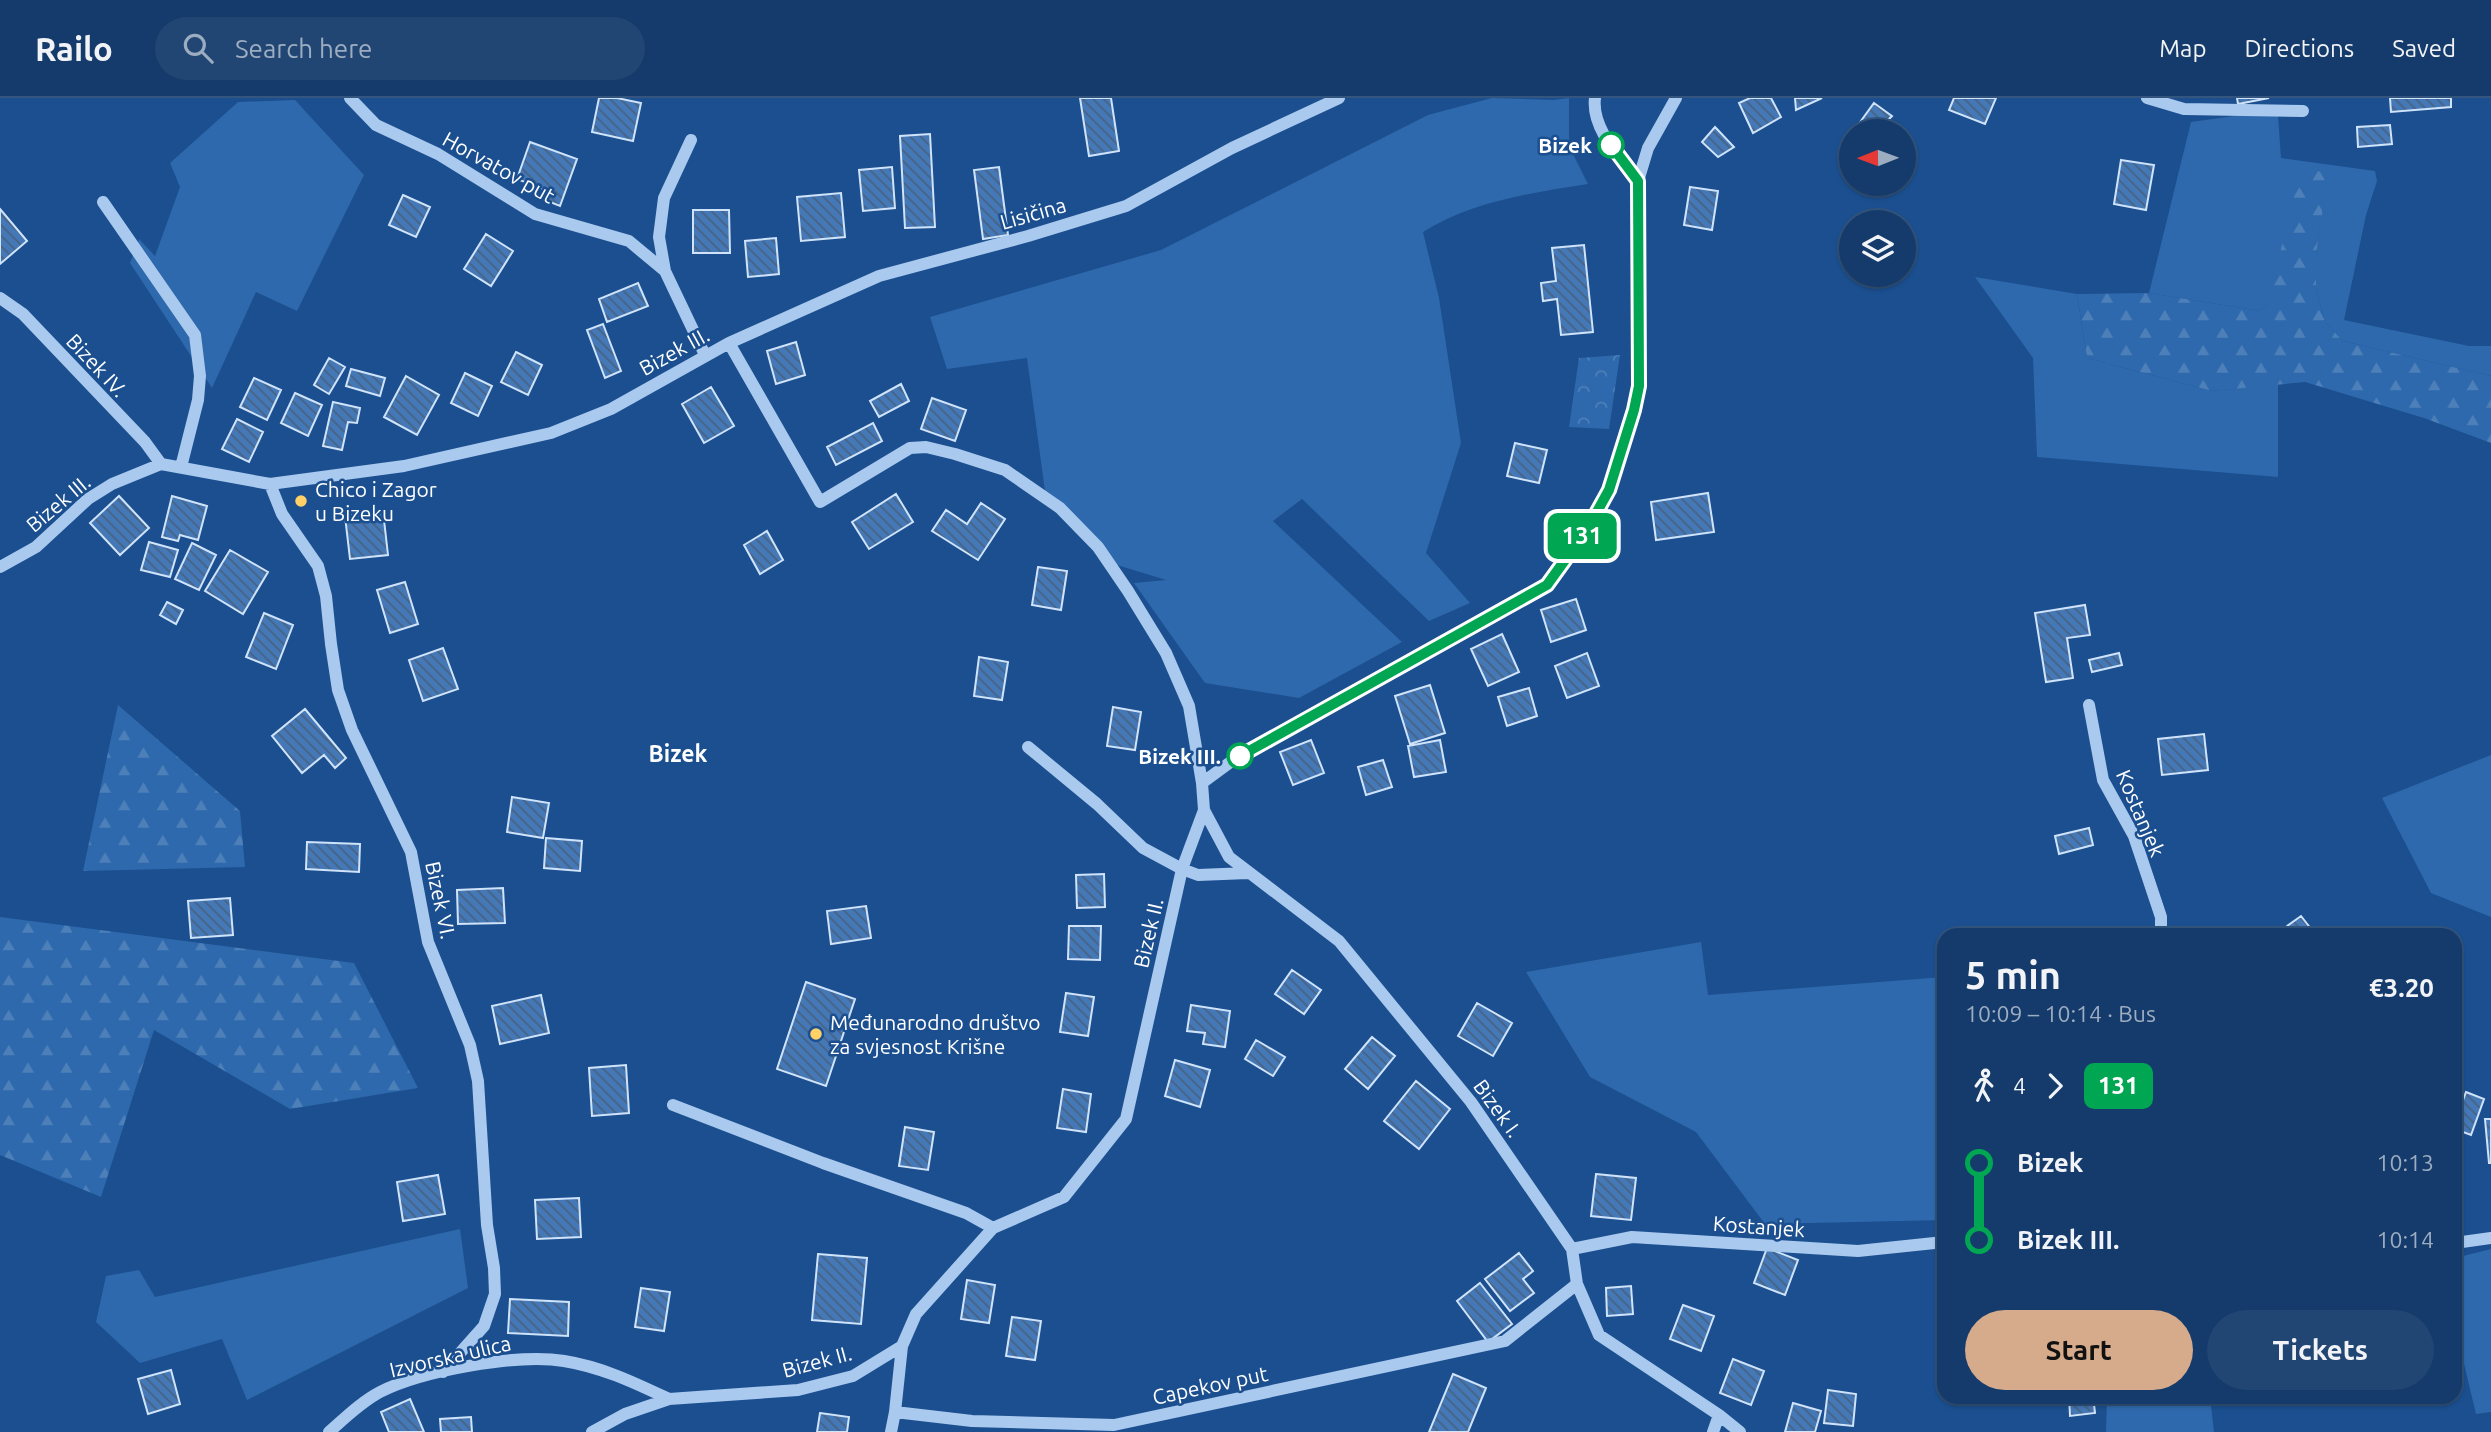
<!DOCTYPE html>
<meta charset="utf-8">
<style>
body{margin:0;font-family:Ubuntu,sans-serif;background:#214673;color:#f1f3f6;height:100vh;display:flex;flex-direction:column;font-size:26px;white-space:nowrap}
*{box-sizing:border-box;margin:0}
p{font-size:23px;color:#9dadc1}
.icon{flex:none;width:38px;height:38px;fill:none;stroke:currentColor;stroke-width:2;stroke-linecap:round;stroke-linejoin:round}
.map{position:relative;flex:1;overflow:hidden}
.details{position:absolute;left:1937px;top:830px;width:525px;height:476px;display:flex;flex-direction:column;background:#143b6b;border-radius:21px;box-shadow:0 2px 5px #0004,0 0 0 2px #33557e}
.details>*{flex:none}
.badge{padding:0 14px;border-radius:10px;font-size:24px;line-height:46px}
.needle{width:46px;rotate:269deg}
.tools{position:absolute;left:1839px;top:21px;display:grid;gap:14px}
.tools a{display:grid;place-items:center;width:77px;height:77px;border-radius:50%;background:#143b6b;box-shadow:0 2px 5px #0004,0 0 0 2px #33557e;font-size:35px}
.map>.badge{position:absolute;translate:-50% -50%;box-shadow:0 0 0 4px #fff}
.legs{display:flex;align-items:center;gap:10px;height:77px;padding:0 28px;font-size:23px}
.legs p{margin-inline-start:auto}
.headline{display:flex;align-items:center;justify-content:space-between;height:119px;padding:0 28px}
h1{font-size:38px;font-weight:700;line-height:52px}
.primary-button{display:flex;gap:14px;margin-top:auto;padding:14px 28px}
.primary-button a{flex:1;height:80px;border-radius:42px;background:#d6ab8b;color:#111;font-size:28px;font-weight:700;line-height:80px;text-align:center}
.primary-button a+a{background:#214673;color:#f1f3f6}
ul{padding:0 28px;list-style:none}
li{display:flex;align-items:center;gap:24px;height:77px;font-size:26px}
li i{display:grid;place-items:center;width:10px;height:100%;margin:0 9px;background:currentColor}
li i::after{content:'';width:18px;height:18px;margin:-9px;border:5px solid;border-radius:50%;background:#143b6b}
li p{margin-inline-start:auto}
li:first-child i{background:linear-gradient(#0000 50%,currentColor 0)}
li:last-child i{background:linear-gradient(currentColor 50%,#0000 0)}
header{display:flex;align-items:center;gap:42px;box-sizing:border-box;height:98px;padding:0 35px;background:#143b6b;border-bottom:2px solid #33557e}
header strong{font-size:33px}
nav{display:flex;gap:38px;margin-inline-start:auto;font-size:24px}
.search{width:490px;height:63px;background:#214673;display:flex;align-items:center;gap:18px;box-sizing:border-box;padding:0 24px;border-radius:38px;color:#9dadc1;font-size:26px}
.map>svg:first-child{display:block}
</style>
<header>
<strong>Railo</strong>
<div class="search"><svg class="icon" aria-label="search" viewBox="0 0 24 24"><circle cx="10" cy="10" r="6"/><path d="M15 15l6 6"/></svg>Search here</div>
<nav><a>Map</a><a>Directions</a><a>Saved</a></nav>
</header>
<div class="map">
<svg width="2491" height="1334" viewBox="0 0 2491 1334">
<defs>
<pattern id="forest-firs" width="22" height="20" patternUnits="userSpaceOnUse" patternTransform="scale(1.75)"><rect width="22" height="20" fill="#2e69ad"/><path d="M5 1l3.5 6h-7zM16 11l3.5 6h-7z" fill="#4d80b9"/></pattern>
<pattern id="park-crowns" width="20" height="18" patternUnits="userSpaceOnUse" patternTransform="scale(1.75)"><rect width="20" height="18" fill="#2e69ad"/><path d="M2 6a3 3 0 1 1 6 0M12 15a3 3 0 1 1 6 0" fill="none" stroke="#4d80b9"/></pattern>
<pattern id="building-back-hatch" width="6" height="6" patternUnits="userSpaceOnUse" patternTransform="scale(1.75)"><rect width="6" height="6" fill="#4478b7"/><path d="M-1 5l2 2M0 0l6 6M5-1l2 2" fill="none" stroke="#486282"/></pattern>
</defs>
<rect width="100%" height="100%" fill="#1b4f8f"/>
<path fill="#2e69ad" d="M1492,0l62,2 15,-2v48l19,38c-57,9 -115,17 -165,48l16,66 22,145 -35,110 44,50 -41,18 -127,-122 -29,22 129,121 -103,56 -94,-15 -71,-100 32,-3 -62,-19 -58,-62 -19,-141 -80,11 -17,-52 231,-67 267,-135z
M295,2l69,75 -67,136 -41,-19 -44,96 -82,-125 9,-24 16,17 25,-69 -10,-24 68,-61z
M2241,17l37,1 3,42 94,13 2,10 -11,34 -22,105 125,26h22v30l-148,-35 -18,-19 -9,-33v-34l11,-83 -60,133 -7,6 -111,-18 42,-171z
M1975,179l102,17 10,64 125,33 66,-7v93l-241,-20 -4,-99z
M2491,657v162l-60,-24 -49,-95z
M1701,844l7,53 236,-18v243l-179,4 -69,-92 -106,-55 -64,-105z
M460,1131l8,59 -221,112 -25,-61 -82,24 -44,-41 10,-46 33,-6 16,27z
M2491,1151v163l-15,2 -21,-88v-68z
M2107,1299h103l4,35h-108z"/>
<path fill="url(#forest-firs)" d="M2301,70l27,5 -12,82v34l9,33 18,19 148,35v67l-67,-25 -119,-36 -93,9 -125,-33 -10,-64 72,-1 111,18 7,-6z
M118,607l122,106 5,56 -162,4z
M0,819l354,46 64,125 -128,21 -136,-79 -53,167 -101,-42z"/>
<path fill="url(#park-crowns)" d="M1620,257l-11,74 -40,-2 10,-69z"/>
<path fill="url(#building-back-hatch)" stroke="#cfe3fa" stroke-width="2" d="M599,0h18l24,5 -8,38 -41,-9z
M1080,0h31l8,53 -30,5z
M1750,0h21l10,19 -28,16 -14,-30z
M1795,0h27l-26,12z
M1954,0h42l-11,26 -36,-14z
M2237,0h32l-31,6z
M2390,0h61v9l-60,5z
M1874,5l18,13 -15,15h-11l-8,-6z
M2390,27l2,19 -34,3 -1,-20z
M1715,29l19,20 -16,10 -16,-15z
M930,36l5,93 -30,1 -5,-92z
M530,44l47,17 -17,47 -20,-8 3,-9 -26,-10z
M2121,62l33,5 -8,45 -32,-6z
M892,69l3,41 -32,3 -4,-41z
M999,69l9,68 -25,4 -9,-69z
M1690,89l28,4 -6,39 -28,-5z
M841,95l4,44 -44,4 -4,-44z
M403,97l27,12 -14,30 -27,-12z
M0,111l27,32 -27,23z
M693,112h36l1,43h-37z
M486,136l27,17 -22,35 -27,-17z
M776,140l3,36 -31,3 -3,-36z
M1584,147l9,87 -32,3 -4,-36 -14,2 -2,-18 15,-2 -4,-33z
M638,185l10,23 -41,16 -8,-23z
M603,226l18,47 -16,7 -18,-48z
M796,244l9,33 -29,9 -9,-33z
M516,254l26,13 -14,30 -27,-13z
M329,260l16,9 -16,27 -15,-9z
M351,271l34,9 -5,18 -34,-10z
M465,275l27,13 -14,30 -27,-13z
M406,278l33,19 -22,40 -33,-18z
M254,280l27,12 -14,30 -27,-13z
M901,286l8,17 -30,16 -9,-16z
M711,289l23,39 -30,17 -22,-39z
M295,295l27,12 -14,31 -27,-13z
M932,300l34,12 -11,31 -34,-12z
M333,304l27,6 -3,15 -9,-1 -6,28 -19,-4z
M237,321l26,13 -14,30 -27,-13z
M873,325l9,18 -46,24 -9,-18z
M1515,345l32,7 -8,33 -32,-7z
M1708,395l6,39 -58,8 -5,-38z
M896,396l17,28 -44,27 -17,-27z
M119,398l30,32 -29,27 -30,-32z
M172,398l35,10 -9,34 -18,-5 -2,6 -16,-4z
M981,405l24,16 -27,41 -46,-29 14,-21 21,14z
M383,413l5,44 -38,4 -5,-43z
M767,433l16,29 -23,14 -16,-29z
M149,444l29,8 -8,27 -29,-7z
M192,445l24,12 -17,35 -24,-11z
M230,452l38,22 -25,42 -38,-23z
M1038,469l29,4 -6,39 -29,-5z
M405,484l13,42 -28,9 -13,-43z
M1576,501l10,31 -35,12 -10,-32z
M167,504l16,8 -7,14 -16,-9z
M2085,507l5,30 -23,3 6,40 -27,4 -11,-69z
M264,515l29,12 -17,44 -30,-12z
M1502,536l17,38 -31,14 -17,-37z
M443,550l15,41 -35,12 -14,-41z
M1587,555l12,33 -32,12 -12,-32z
M2119,555l3,12 -30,7 -3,-12z
M979,559l29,5 -6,38 -28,-4z
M1430,587l15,48 -35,11 -15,-48z
M1529,590l8,28 -30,10 -9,-29z
M1113,609l28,5 -6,38 -28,-4z
M305,611l41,49 -11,10 -11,-13 -22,18 -30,-37z
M2204,636l4,36 -46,5 -4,-36z
M1311,642l13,33 -31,12 -13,-33z
M1440,642l6,32 -32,5 -6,-31z
M1383,662l9,27 -26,8 -8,-28z
M512,699l37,6 -6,35 -36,-6z
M2089,730l4,17 -34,9 -4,-18z
M546,740l36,3 -2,30 -36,-3z
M307,744l53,2 -1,28 -53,-3z
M1104,776l1,33 -28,1 -1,-33z
M503,790l2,35 -47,1 -1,-34z
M230,800l3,37 -42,3 -3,-37z
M866,808l5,32 -40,6 -4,-33z
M2301,818l14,18h-39z
M1069,828h32l-1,34 -32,-1z
M1292,872l29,20 -17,24 -29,-20z
M806,884l49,17 -29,87 -49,-17z
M1066,895l28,4 -6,39 -28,-4z
M541,897l8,38 -49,11 -8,-38z
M1477,905l35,20 -19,33 -35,-20z
M1191,907l39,6 -5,36 -22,-3 2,-11 -18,-2z
M1372,939l23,19 -27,33 -23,-20z
M1256,942l29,17 -12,19 -28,-17z
M1175,962l35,10 -10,37 -35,-11z
M626,967l3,48 -37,3 -3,-48z
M1416,983l34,28 -31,40 -35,-28z
M1063,991l28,5 -5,38 -29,-4z
M2466,994l18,7 -13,36 -16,-6v-7z
M2485,1021h6v44h-2z
M905,1029l29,5 -6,38 -29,-4z
M1596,1076l40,4 -5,42 -40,-4z
M438,1077l7,39 -42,7 -6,-39z
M579,1100l2,39 -44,2 -2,-39z
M1767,1150l31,12 -13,35 -31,-12z
M1519,1155l14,18 -10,8 11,14 -24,18 -25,-32z
M818,1156l49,4 -6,66 -49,-4z
M967,1182l28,5 -6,38 -28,-4z
M1480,1185l32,41 -24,18 -31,-41z
M1631,1188l2,28 -26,2 -1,-28z
M641,1190l29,4 -6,39 -29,-4z
M510,1201l59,3 -1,34 -60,-3z
M1683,1207l31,11 -13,35 -31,-12z
M1012,1219l29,4 -6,39 -29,-4z
M1733,1261l31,12 -13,34 -31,-12z
M171,1272l9,34 -32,10 -10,-35z
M1453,1276l33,14 -18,44h-39z
M1828,1292l28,4 -3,32 -29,-3z
M2069,1298h24l2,17 -25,3z
M410,1301l14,33h-35l-8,-20z
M1793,1305l28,8 -6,21h-30z
M820,1315l29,4 -2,15h-30z
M471,1319l1,15h-31l-1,-13z"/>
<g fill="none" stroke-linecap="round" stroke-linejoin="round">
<path stroke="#a9c9ee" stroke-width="12" d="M350,0l26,27 62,29 97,60 94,27 36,30 40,84
M1595,0c-4,31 26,60 43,83
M2147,0l37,11 119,2
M103,104l92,133 5,41 -2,24 -17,67
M665,173l-6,-34 5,-39 27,-58
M0,200l23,16 122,128 16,22
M729,245l150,-67 149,-40 98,-30 106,-58 107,-50
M270,386l12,30 36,52 8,30 5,48 7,46 14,40 59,122 17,90 42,103 8,36 9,144 7,43 1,26 -11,32 -41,46
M0,469l36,-20 52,-48 24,-15 49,-20 109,20 134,-18 147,-33 60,-24 118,-66 91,159 90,-54 16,-1 29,7 50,16 55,38 38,39 30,44 38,62 23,53 13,77
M2089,607l14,75 31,56 27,81v17
M1028,649l69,57 46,44 39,21 16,6 50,-2
M1204,712l25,47 110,84 132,161 101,147 5,35 22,51 120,80 21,17
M673,1007l150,58 143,50 27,15
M2455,1145l36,-5
M1572,1151l60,-12 226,14 86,-9
M902,1248l-7,66 77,9 142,4 391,-84 72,-57
M329,1334c16,-14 32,-30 51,-40 41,-21 138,-39 184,-31 38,6 71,22 105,38
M592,1334l33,-18 44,-15 129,-9 55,-14 49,-30 14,-32 77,-86 71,-31 62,-78 56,-250 22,-59 -2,-27 34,-25 311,-173 41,-57 21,-38 25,-80 5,-24 -1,-205 10,-33 28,-50
M891,1334l4,-20
M1713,1334l6,-17"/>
</g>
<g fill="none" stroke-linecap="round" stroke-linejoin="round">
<g stroke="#fff" stroke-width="16">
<path id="line-1" d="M1240,658l307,-171 41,-57 21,-38 25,-80 5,-24 -1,-205 -27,-36"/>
</g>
<use href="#line-1" stroke="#00a651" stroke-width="10"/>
</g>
<g fill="#fff" stroke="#00a651" stroke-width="3.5">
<circle cx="1611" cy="47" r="12"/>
<circle cx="1240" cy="658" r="12"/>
</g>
<g fill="#ffd166" stroke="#1b4f8f" stroke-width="2.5">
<circle cx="301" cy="403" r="7"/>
<circle cx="816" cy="936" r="7"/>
</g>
<g text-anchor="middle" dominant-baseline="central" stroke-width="5" stroke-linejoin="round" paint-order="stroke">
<g font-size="21" font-weight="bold" fill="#fff" stroke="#1b4f8f" text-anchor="end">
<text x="1592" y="47">Bizek</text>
<text x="1221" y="658">Bizek III.</text>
</g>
<g font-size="21" fill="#fff" stroke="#1b4f8f">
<text transform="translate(499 69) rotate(29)">Horvatov put</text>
<text transform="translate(1033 115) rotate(-16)">Lisičina</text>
<text transform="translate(674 253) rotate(-29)">Bizek III.</text>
<text transform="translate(97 267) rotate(47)">Bizek IV.</text>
<text transform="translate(58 405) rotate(-40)">Bizek III.</text>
<text transform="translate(2141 715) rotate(67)">Kostanjek</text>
<text transform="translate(441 802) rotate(78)">Bizek VI.</text>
<text transform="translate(1148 835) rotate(-77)">Bizek II.</text>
<text transform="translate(1498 1010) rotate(54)">Bizek I.</text>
<text transform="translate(1759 1128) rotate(4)">Kostanjek</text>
<text transform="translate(450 1258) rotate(-13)">Izvorska ulica</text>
<text transform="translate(817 1263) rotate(-15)">Bizek II.</text>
<text transform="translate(1210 1287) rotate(-12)">Capekov put</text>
</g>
<g font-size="21" fill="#fff" stroke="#1b4f8f" text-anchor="start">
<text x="315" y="391">Chico i Zagor<tspan x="315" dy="24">u Bizeku</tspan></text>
<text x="830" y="924">Međunarodno društvo<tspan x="830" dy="24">za svjesnost Krišne</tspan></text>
</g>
<g font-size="23" font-weight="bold" fill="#fff" stroke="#1b4f8f">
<text x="678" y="655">Bizek</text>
</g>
</g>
</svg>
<div class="tools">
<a><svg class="needle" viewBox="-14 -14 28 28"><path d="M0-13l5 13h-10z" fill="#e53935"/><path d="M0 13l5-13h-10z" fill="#9dadc1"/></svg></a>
<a><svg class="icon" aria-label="layers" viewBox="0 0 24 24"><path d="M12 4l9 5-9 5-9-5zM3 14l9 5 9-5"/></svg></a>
</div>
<b class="badge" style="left:1582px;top:438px;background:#00a651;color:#fff">131</b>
<section class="details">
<div class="headline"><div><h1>5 min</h1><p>10:09 – 10:14 · Bus</p></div><b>€3.20</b></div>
<div class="legs"><svg class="icon" aria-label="walk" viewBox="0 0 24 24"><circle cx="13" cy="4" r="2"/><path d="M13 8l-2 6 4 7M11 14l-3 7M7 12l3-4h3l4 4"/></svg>4<svg class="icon" aria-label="forward" viewBox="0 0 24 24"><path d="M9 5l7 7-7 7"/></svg><b class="badge" style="background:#00a651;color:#fff">131</b></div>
<ul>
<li><i style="color:#00a651"></i><b>Bizek</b><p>10:13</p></li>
<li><i style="color:#00a651"></i><b>Bizek III.</b><p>10:14</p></li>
</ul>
<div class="primary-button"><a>Start</a><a>Tickets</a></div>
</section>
</div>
